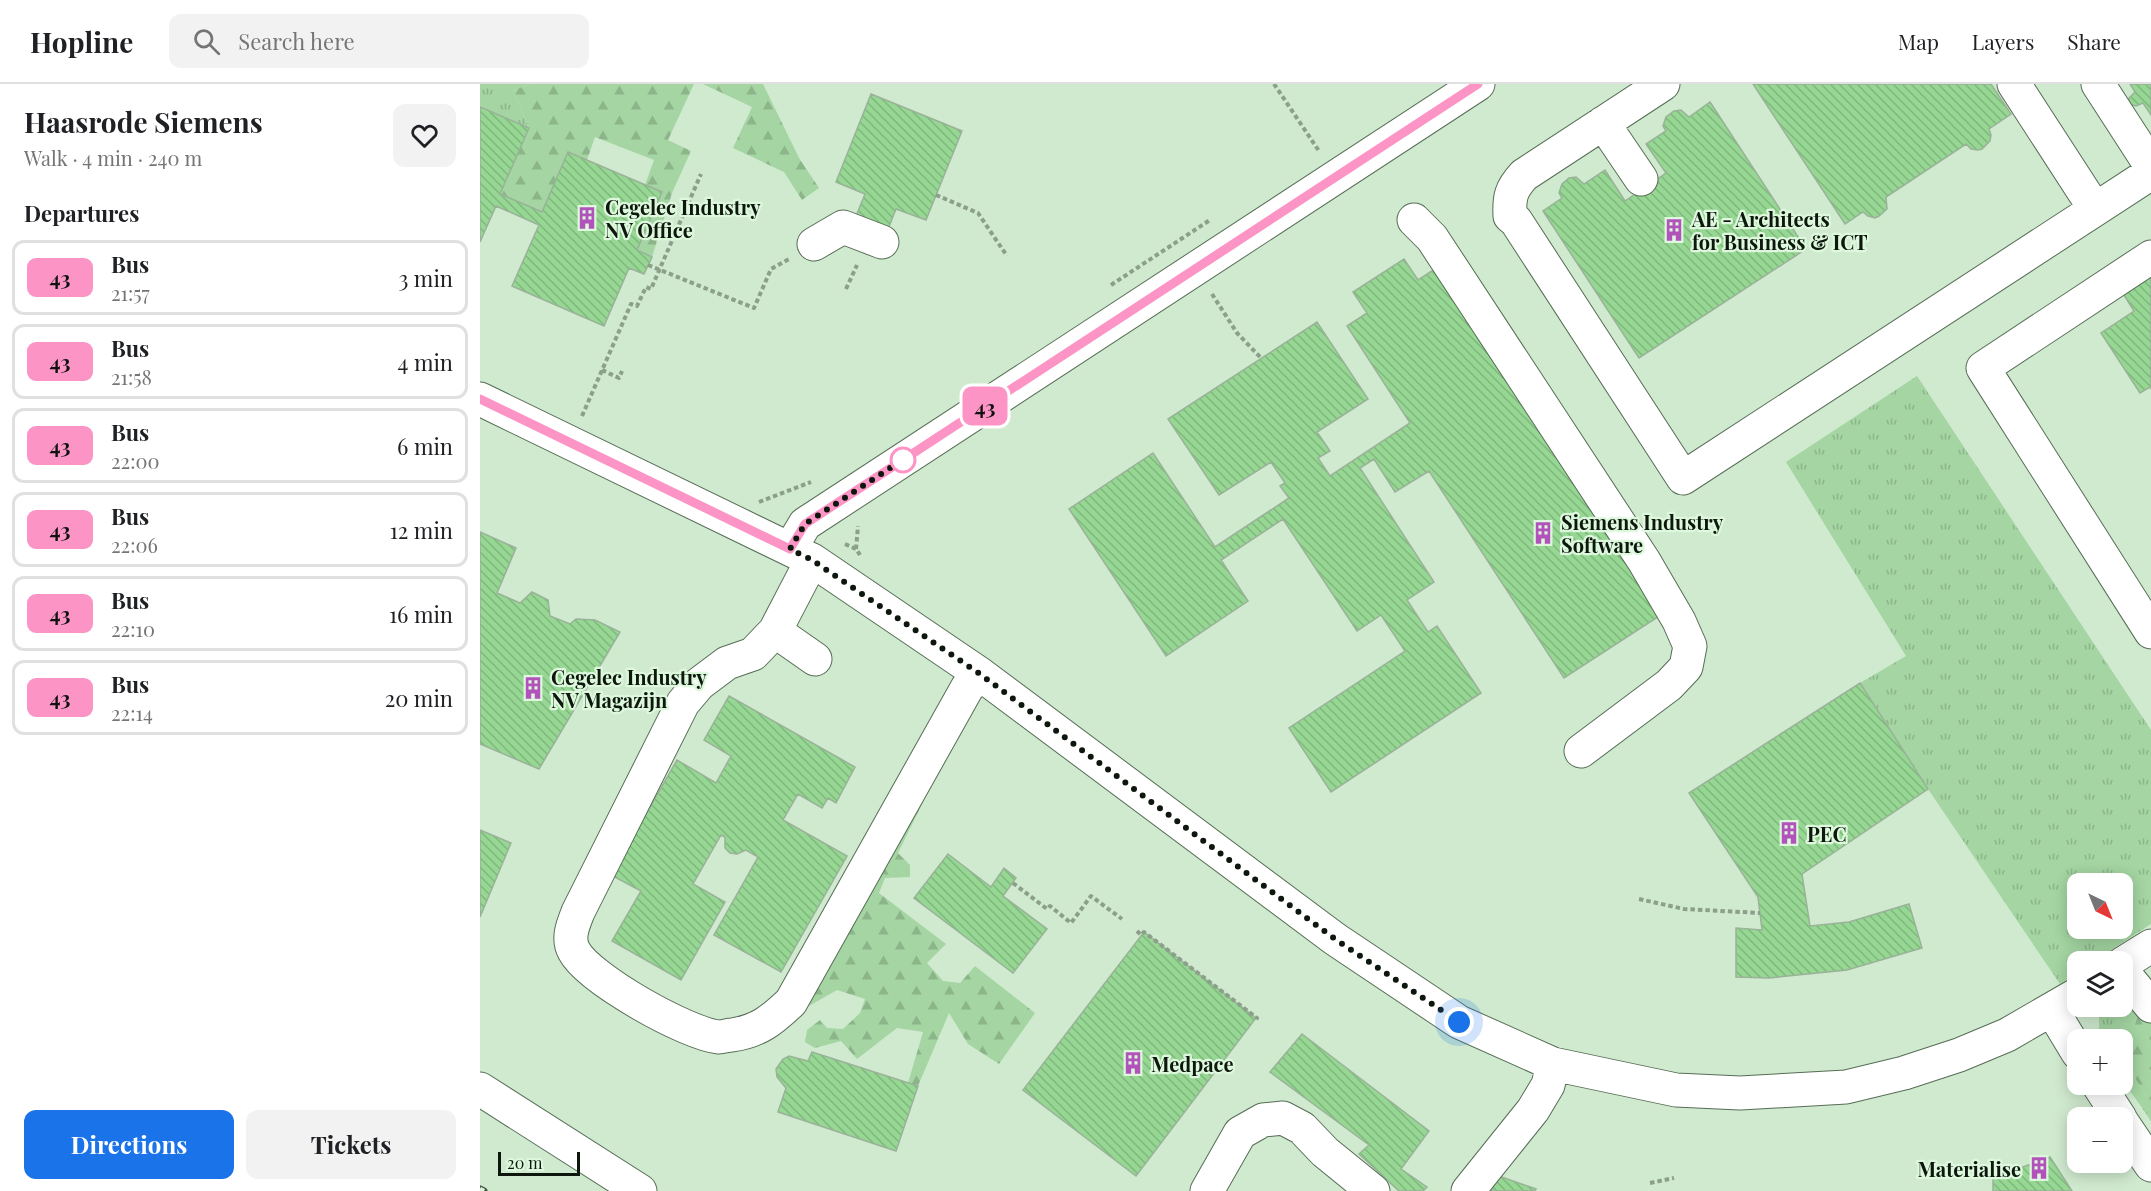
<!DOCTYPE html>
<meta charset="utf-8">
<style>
body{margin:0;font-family:"Playfair Display",serif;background:#f2f2f2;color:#202124;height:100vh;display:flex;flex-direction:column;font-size:22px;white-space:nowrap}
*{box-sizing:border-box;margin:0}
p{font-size:20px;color:#757577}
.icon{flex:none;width:33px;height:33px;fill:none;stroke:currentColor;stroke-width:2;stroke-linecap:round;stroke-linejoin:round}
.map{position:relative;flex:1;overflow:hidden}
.panel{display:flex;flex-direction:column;background:#fff;width:480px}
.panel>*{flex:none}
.badge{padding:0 12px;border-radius:9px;font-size:21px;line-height:39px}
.needle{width:39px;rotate:137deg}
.tools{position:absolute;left:1587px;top:789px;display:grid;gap:12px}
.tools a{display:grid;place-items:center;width:66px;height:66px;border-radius:12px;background:#fff;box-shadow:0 3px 15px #0003;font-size:30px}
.scale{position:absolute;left:18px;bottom:15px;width:82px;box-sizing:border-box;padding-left:6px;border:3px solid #0d170d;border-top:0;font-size:16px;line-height:21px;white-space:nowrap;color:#0d170d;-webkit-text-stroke:4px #ddf8dc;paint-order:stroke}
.you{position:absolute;width:30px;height:30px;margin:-15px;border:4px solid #fff;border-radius:50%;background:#1a73e8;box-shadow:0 0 0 9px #1a73e833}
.map>.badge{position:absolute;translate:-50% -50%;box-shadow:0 0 0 3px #fff}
h2{padding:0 24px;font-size:22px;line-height:54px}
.round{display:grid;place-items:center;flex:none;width:63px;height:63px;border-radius:12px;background:#f2f2f2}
.head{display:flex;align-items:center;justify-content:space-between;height:102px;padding:0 24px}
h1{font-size:28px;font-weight:700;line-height:45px}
.primary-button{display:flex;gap:12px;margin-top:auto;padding:12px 24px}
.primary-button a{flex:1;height:69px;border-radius:12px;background:#1a73e8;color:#fff;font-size:24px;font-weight:700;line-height:69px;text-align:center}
.primary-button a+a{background:#f2f2f2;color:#202124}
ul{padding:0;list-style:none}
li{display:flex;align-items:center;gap:18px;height:75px;margin:0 12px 9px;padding:0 12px;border:3px solid #e0e0e0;border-radius:12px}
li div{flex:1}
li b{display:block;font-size:22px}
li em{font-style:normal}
li .badge{min-width:66px;font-weight:700;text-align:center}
header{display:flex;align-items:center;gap:36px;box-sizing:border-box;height:84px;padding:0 30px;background:#fff;border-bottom:2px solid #e0e0e0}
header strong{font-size:28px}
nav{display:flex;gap:33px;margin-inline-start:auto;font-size:21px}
.search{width:420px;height:54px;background:#f2f2f2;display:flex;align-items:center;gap:15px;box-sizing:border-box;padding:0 21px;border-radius:12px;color:#757577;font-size:22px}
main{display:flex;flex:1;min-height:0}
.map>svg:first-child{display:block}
</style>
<header>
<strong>Hopline</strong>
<div class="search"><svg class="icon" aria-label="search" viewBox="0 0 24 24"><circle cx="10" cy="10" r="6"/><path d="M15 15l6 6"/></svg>Search here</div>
<nav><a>Map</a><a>Layers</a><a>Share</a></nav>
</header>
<main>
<section class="panel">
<div class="head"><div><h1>Haasrode Siemens</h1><p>Walk · 4 min · 240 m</p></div><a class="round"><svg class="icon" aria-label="heart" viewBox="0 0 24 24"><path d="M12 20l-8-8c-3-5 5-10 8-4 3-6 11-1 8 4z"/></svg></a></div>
<h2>Departures</h2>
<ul>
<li><span class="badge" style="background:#fc95c5;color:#111">43</span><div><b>Bus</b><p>21:57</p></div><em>3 min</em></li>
<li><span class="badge" style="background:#fc95c5;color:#111">43</span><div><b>Bus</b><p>21:58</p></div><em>4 min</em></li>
<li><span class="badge" style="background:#fc95c5;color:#111">43</span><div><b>Bus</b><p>22:00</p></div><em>6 min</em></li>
<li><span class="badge" style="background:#fc95c5;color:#111">43</span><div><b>Bus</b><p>22:06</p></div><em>12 min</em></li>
<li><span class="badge" style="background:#fc95c5;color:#111">43</span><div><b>Bus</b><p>22:10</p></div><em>16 min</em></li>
<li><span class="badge" style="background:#fc95c5;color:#111">43</span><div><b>Bus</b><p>22:14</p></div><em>20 min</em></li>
</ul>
<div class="primary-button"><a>Directions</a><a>Tickets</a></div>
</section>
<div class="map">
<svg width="1671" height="1107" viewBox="0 0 1671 1107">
<defs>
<pattern id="grass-tufts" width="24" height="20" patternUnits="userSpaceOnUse" patternTransform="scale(1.5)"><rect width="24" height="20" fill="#a4d5a2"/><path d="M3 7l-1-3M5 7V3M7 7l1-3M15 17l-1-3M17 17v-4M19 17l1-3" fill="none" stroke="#8cb68a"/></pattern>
<pattern id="forest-firs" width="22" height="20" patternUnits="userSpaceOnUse" patternTransform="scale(1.5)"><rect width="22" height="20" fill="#a4d5a2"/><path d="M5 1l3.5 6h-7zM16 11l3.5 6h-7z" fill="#8cb68a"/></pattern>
<pattern id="building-back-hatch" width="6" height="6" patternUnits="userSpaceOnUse" patternTransform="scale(1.5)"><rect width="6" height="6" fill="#96d794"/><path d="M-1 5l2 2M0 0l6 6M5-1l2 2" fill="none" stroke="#80b87e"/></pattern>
</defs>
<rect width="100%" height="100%" fill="#d0eacf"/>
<path fill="url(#grass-tufts)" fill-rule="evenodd" d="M0,0h51l-18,6 16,38 -49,-21z
M1437,292l234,354v194l-57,37 -16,1 -1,10 -17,12 -132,-195 -68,-106 46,-27 -120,-194zM1598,800h44v44h-44z
M1671,899l-26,81 22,32v19l-24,-34 -1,-41 -23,-1v-23l15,-9 8,-1 1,-5z"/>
<path fill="url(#forest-firs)" d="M51,0h163l-26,56 23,11 -19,42 -20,64 -15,-7 8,-65 9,-25 -59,-23 -8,23 -19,-8 -26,60 -42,-18 29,-66 -16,-38z
M223,0h60l36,74 20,30 -17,12 -18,-28 -51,-24 19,-41z
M438,710l8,2 -28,57 12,12v12l-25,1 -6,15 67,51 -19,19 16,18 17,2 15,-17 60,47 -36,51 -31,-20 -19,-31 -31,73 -10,-3 15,-51 -26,-4 -40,31 -16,-18 -26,7 -10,-6 2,-12 13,-10 7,8 16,1 17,-16 5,-14 -28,-9 -28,16 27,-65z
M1671,919v119l-4,-7v-19l-22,-32 13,-50z"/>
<path fill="url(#building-back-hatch)" stroke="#99b298" stroke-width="1.5" d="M1273,0h238l20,30 -22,15 2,6 -1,6 -8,8 -4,1 -7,-1 -5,-5 -80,53 1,12 -8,7 -4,2 -7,-2 -5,-4 -18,12z
M1650,0h21v31l-8,-12 -7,3 -8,-2 1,-6 6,-6z
M391,10l91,37 -36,89 -30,-11 -10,25 -32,-13 11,-27 -29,-12z
M1230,18l96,147 -167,109 -96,-147 19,-13 -3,-5 3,-9 7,-6 7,-1 8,7 21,-14 20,31 41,-28 -20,-29 20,-13 -3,-5 3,-9 8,-6 7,-1 8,7z
M0,23l49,21 -29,66 42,18 26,-60 94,40 -25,58 15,7 -8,17 -15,-6 -25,58 -92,-40 27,-61 -43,-19 -16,36z
M924,175l14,21 23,-15 226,346 -103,67 -135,-207 -34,21 -21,-33 -14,9 74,114 -27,18 21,32 9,-6 44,67 -150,99 -42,-64 116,-77 -24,-36 -24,16 -74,-112 -62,41 27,41 -82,55 -97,-147 84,-56 62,94 74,-49 -9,-12 5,-3 -14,-21 -52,33 -51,-76 149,-97 51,77 -51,33 13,19 -12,7 12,18 80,-53 -63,-97 20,-13 -14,-21z
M1671,190v115l-1,-2 -10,6 -39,-60 33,-22 -12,-19z
M0,448l36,16 -19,45 23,10 12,-11 16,8 2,16 20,8 6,-5 19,1 25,12 -81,137 -59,-25z
M1380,599l68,106 -126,85 8,52 39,-4 60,-18 13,44 -75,22 -78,8 -33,-1v-49l26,2 -4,-33 -69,-104z
M249,612l126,71 -19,36 -8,-5 -6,10 -24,-14 -15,26 64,36 -66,116 -67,-37 44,-78 -12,-7 -9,4 -7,-1 -5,-5v-11l-4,-2 -28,49 32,18 -44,78 -69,-39 29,-50 -30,-16 66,-115 39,23 15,-27 -27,-16z
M0,746l31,13 -31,74z
M468,770l43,33 13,-19 12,10 -13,18 44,33 -34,44 -99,-75z
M664,848l112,86 -120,158 -113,-86z
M822,950l127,97 -28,38 26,18 -4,4h-24l-40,-37 10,-9 -99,-73z
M332,968l106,34 -22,65 -118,-39 8,-24 -9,-11 -1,-8 7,-10 6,-3 19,5z
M1570,1073l22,34h-79v-13z
M1016,1091l40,14 -1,2h-44z"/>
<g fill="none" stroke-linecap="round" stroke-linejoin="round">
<g stroke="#566d55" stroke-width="35">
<path id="minor" d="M1183,0l-139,91c-13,14 -15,22 -14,41l6,5 167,257 468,-305
M1534,0l81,125
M1618,0l53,82
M1123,39l38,56
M934,136l18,18 212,323 35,60 11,25 -4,21 -17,18 -88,66
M334,160l29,-17 39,15
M1671,173l-168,111 168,264
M0,315l332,161 168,114 355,265 124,83 94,42 123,26 64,3 106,-6 58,-14 55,-18 48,-20 71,-41
M310,465l15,-25 673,-440
M332,476l-37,71 -22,23 -26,9 -28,21 -16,19 -105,209c-5,13 -11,26 -4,39 15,28 113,83 145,86 4,0 9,-2 13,-2 27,-4 40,-15 59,-33l176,-314 13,-14
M295,547l40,28
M1642,880l29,-18
M1642,887l29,35
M1572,926l26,43
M1618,1000l22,34
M0,1005l160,102
M1642,1038l29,43
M727,1107l33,-58 23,-13 20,-2 19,10 23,24 48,39
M988,1107l65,-81 15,-25 5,-21"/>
</g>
<path stroke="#8b9f8a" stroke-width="4" stroke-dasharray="4.5 3" stroke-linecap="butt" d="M794,0l45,67
M456,111l42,18 29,43
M168,181l106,43 17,-39 18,-10
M631,201l99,-65
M366,205l11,-24
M732,210l25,39 25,26
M122,286l17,8 3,-7
M102,332l49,-112 6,2 9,-19 5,2 50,-115
M279,418l52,-20
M365,460l11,5 4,6
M376,465l2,-23
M533,799l34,26 3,-3 21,17 20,-27 31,23
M1159,815l45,10 76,4
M657,847l4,4 3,-3 113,86 -1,1
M1620,932l14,-9
M1170,1099l24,-5"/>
<use href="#minor" stroke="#fff" stroke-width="33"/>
<g stroke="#495849" stroke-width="7">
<path id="rail" d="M0,1105l4,2"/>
</g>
<use href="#rail" stroke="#ddf8dc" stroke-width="4.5" stroke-dasharray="14" stroke-linecap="butt"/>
</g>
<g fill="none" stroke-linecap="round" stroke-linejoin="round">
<g stroke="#fff" stroke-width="14">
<path id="line" d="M0,315l310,150 15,-25 673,-440"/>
</g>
<use href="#line" stroke="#fc95c5" stroke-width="9"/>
<path stroke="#0d170d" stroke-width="6" stroke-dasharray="0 10.8" d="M423,376l7,-5 -105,69 -15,25 22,11 168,114 355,265 124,83"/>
</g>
<defs>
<g id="building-bare" transform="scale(1.8)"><path d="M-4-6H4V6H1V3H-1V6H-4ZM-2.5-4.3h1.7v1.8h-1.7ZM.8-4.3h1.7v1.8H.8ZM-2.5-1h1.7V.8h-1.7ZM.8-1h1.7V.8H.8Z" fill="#b253bc" stroke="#ddf8dc" stroke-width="2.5" paint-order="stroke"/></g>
</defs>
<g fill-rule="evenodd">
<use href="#building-bare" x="107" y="134"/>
<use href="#building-bare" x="1194" y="146"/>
<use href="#building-bare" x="1063" y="449"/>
<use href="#building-bare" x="53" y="604"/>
<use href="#building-bare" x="1309" y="749"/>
<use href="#building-bare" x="653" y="979"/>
<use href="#building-bare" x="1559" y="1084"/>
</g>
<circle fill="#fff" stroke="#fc95c5" stroke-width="3" cx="423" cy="376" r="12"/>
<g text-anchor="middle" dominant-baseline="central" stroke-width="4.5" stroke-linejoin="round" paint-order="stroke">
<g font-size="20" font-weight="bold" fill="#0d170d" stroke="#ddf8dc" text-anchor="start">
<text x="125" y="122">Cegelec Industry<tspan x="125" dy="23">NV Office</tspan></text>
<text x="1212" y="134">AE - Architects<tspan x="1212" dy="23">for Business &amp; ICT</tspan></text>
<text x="1081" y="437">Siemens Industry<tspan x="1081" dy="23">Software</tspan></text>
<text x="71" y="592">Cegelec Industry<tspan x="71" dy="23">NV Magazijn</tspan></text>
<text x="1327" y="749">PEC</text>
<text x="671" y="979">Medpace</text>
<text x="1541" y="1084" text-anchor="end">Materialise</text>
</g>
</g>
</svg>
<div class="tools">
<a><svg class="needle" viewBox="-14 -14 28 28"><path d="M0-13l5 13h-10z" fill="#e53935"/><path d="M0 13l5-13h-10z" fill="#757577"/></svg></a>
<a><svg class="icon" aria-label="layers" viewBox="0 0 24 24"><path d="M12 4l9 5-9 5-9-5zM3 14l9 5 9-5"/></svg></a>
<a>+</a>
<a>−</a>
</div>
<div class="scale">20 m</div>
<div class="you" style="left:979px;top:938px"></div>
<b class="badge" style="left:505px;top:322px;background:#fc95c5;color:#111">43</b>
</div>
</main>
